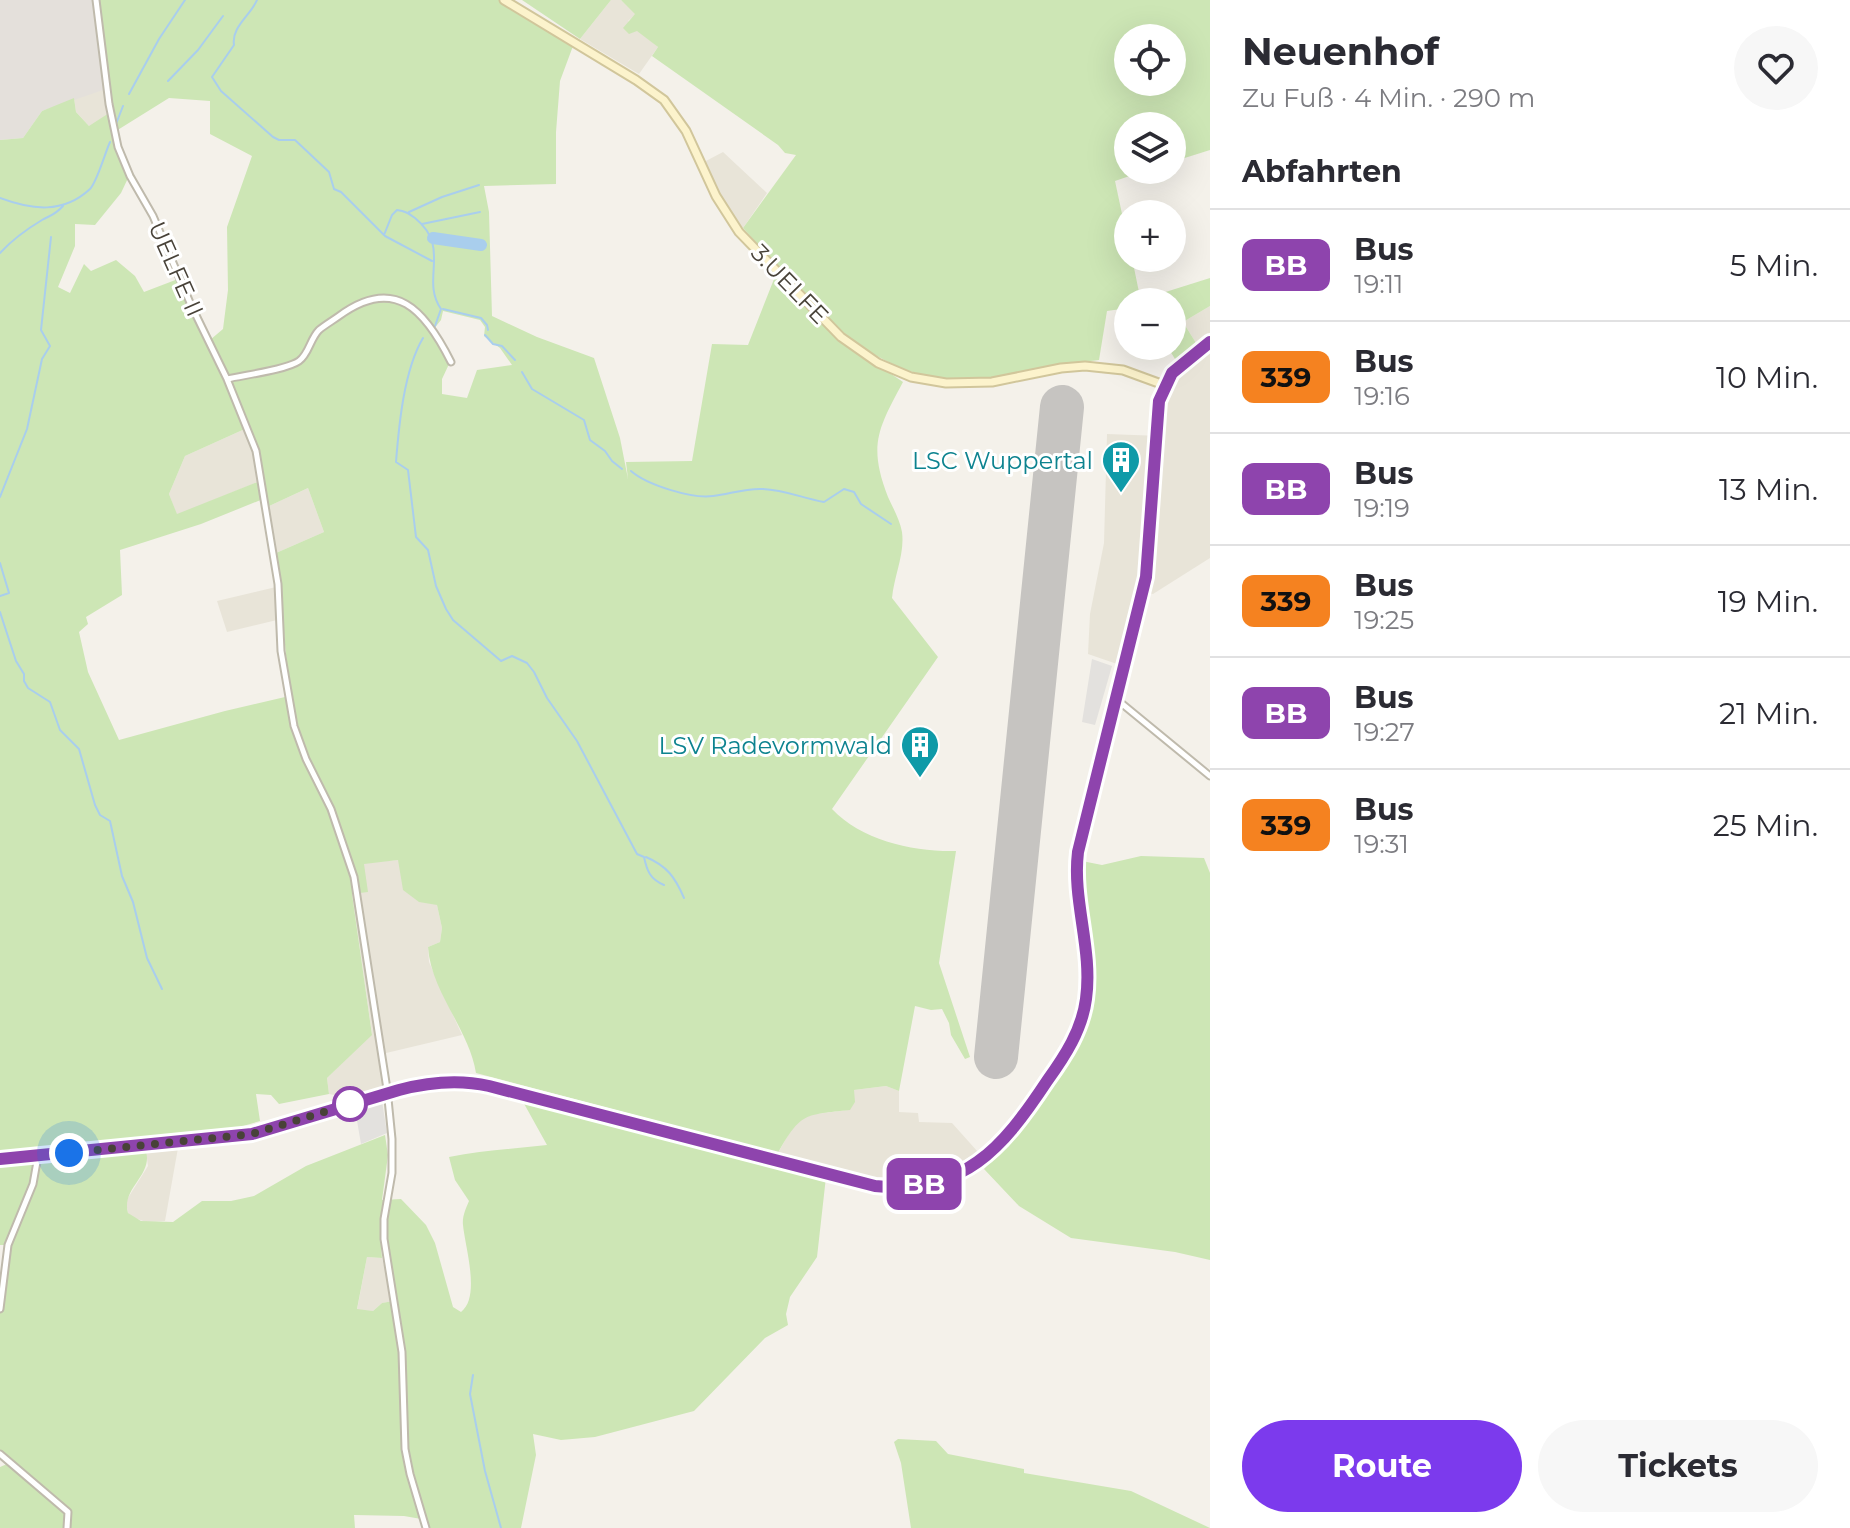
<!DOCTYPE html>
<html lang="de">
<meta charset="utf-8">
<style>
body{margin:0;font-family:Montserrat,sans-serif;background:#f7f7f7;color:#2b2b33;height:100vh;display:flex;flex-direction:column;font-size:30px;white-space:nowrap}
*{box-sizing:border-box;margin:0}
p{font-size:26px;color:#7c7c81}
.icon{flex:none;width:44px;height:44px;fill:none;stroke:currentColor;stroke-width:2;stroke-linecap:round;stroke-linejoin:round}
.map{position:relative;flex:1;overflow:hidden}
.side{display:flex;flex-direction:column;background:#fff;width:640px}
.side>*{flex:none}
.badge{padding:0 16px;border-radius:12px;font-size:28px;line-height:52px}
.buttons{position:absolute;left:1114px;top:24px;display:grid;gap:16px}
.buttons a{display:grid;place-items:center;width:72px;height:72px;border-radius:50%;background:#fff;box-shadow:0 8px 32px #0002;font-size:40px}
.you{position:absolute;width:40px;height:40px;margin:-20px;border:6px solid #fff;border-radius:50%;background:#1a73e8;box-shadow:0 0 0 12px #1a73e833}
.map>.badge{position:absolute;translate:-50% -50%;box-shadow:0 0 0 4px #fff}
h2{padding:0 32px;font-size:30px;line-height:72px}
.round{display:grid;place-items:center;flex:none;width:84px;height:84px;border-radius:42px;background:#f7f7f7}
.head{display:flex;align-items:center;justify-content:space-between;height:136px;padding:0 32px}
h1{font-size:38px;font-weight:700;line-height:60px}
.action{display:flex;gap:16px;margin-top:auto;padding:16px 32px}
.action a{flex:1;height:92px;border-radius:48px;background:#7c3aed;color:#fff;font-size:32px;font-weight:700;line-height:92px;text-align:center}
.action a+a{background:#f7f7f7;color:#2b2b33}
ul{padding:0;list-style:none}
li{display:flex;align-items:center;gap:24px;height:112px;padding:0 32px;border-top:2px solid #e1e1e2}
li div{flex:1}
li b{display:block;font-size:30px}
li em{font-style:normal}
li .badge{min-width:88px;font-weight:700;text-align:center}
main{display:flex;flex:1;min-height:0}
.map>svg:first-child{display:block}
</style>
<main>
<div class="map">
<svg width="1210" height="1528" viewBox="0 0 1210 1528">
<rect width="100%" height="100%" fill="#f4f1ea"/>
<path fill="#e8e4d8" d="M611,0h10l15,14 -8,7 30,26 -19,27 -59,-35z
M106,89l3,24 -19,14 -14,-15 -2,-14z
M723,152l44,41 -24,35 -17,-21 -22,-45z
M1210,306v252l-57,36 -13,-3 -20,74 -32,-11 2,-40 14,-71 3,-109 54,2 4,-38 16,-28 -6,-11 21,-16 -13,-21z
M247,428l13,53 -83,34 -8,-21 16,-38z
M308,488l16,44 -48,21 -9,-46z
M276,587l1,33 -50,12 -10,-31z
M398,860l39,45 5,23 -2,14 -12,5 1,15 33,73 -80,19 7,31 -38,13 -22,-4 -2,-16 45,-44 -20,-140 11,-31z
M886,1086l13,5v21l19,1 1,9 33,1 26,29 -20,12 -28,10 -41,5 -55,-9 -56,-17 14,-25 15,-13 42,-5 5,-20z
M178,1148l-13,73 -19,1 -14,-5 -4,-4 -2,-12 22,-35 -2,-15z
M367,1257l15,1 11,43 -11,2 -9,8 -16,-1z"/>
<path fill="#e4e0db" d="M0,0h95l11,89 -64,22 -19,27 -23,2z"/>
<path fill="#cde6b5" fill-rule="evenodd" d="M97,0h402l74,46 -13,35 -4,51v52l-72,2 5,26 3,104 45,21 57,21 26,80 8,41 -2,-17 66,-1 20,-117 36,1 28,-71 65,66 62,42c-25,47 -35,63 -15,115 5,11 12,23 14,35 3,22 -8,44 -10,66l46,59 -106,152c30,32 82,43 124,42l-17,112 31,94 -5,2 -14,-24 -2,-12 -7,-14 -11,1 -16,-4 -16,85 -13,-5 -32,4 1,12 -5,8c-45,5 -49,2 -72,43l-302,-80c-7,-44 -45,-81 -48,-126l12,-5 2,-14 -5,-23 -18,-3 -16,-12 -5,-30 -34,4 4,28 -16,2 20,141 -45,43 2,16 -50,10 -8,-9 -15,-1 4,27 -27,8 -233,22v-1011l23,-2 19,-27 32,-13 2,14 13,14 20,-13 8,35 12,28 -8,17 -26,32 -20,-1v22l-17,41 12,6 14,-29 7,7 25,-11 19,16 9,16 34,-13 69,149 -62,28 -16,38 8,20 83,-33 3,18 -62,25 -81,26 2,45 -36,22 2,7 -9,8 9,40 31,68 106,-29 60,-14 6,29 12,31 5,-2c-27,-71 -21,-129 -32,-202l48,-21 -16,-44 -41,19 -10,-57 -28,-70c17,-4 60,-10 72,-19 10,-8 10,-23 20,-32 62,-54 94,-32 129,33l-8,17v15l25,4 10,-28 35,-5 -12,-17 -16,-12 1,-9 -5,-7 -37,-9 -2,9 -8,10c-8,-10 -16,-21 -26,-28 -27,-19 -72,10 -91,29 -9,10 -9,23 -21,31l-67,16 -18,-38 13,-11 5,-39 -1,-63 25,-71 -42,-22v-33l-41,-3 -53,33z
M522,0h89l-31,39z
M621,0h589v150l-38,12v-36h-44v44h19l-32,11 13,61v16h4l9,44h-13v6l-21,3 -8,49c-15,2 -29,2 -43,5 -30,5 -61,15 -92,15 -99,0 -159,-85 -221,-152l53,-73 -11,-2 -7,-8 -126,-89 6,-9 -21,-16 -8,3 -6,-6 12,-14zM1128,38h44v44h-44z
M1210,278v28l-27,16 13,21 -21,16 -8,-13h5v-44h-22l6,-7z
M1141,856l63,2 6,15v387l-35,-8 -104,-14 -52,-32 -35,-37 33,-35 38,-53 19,-29 12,-35 7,-39 -11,-117 20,4z
M522,1100l246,65 58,12 -9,80 -27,40 -4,17 2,11 -23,13 -71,73 -99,26 -34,3 -28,-6 3,21 -15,73h-93l-1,-8 -23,-4 -50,-1 1,13h-355v-61l7,-3 48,37 13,16 3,-1 -15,-16 -50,-43h-6v-164l4,1 6,-49h-10v-81l146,-13c7,25 -25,37 -18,62l13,8 32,1 29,-21h29l23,-5 52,-30 79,-31 3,20 -6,45 19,-1 25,26 9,18 18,64 8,5c20,-15 4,-65 2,-87 -1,-8 3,-17 6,-24l-14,-21 -6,-23c32,-7 65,-8 98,-12zM386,1233l16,96v7l-3,1 -6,-36 -11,2 -9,8 -16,-2 10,-52 15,1 -2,-24z
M898,1439l38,2 12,13 76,15v4l107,18 79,37h-299l-10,-65 -7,-21z"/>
<path fill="#e3e1de" d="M1092,659l20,7 -17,59 -13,-3z
M382,1101l5,32 -26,11 -6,-35z"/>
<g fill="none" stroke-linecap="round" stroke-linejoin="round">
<path stroke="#a9ceed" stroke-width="2" d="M257,0c-6,15 -26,27 -23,45l-22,32 9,14 52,46 6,3h16l34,32 5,17 7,3 43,43 8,-20 5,-5c8,1 11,3 18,8 37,30 5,61 26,91
M168,81l30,-31 25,-34
M129,94l30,-55 26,-39
M116,124l7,-18
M0,198c32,12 63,16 90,-9 7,-7 15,-36 20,-47
M409,212l33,-15 37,-12
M422,224l58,-12
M385,236l47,25
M0,253c12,-13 27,-24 42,-33 9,-5 13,-5 21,-14
M443,309l38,9 6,7 1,5
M435,326l6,-17
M485,335l8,9 9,2 13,14
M423,338c-19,32 -24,86 -27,124l12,8 8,67 12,13 8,36 10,23 7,11 48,41 11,-5 15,7 7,9 13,26 30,43 60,113 7,3c3,14 6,22 20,28
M522,372l10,17 52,31 6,20 15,11 7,10 10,8
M631,471c16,14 61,28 82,25 17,-2 32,-8 50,-7 22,1 39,9 61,13l20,-13 10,3 7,12 30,20
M0,497l27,-68 15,-70 8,-13 -9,-16 10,-93
M0,563l9,30 -9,3
M0,612l16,49 8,13v7l4,7 22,14 10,28 19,19 16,56 5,10 10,6 12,55 11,26 14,56 15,31
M646,857c21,9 29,20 38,41
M473,1375l-3,19 15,77 16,57"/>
<path stroke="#a9ceed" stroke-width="12" d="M433,238l48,7"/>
<path stroke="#c6c4c1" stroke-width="44" d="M996,1057l66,-650"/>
<g stroke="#bfbaac" stroke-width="9">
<path id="street" d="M96,0l13,104 9,43 12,29 23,40 38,89 36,74 29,72 22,133 3,67 13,75 12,33 25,50 23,68 33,212 5,50v34l-8,46v20l18,113 3,97 5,25 16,54
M227,379c17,-4 59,-9 72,-18 10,-7 11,-22 20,-31 6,-5 13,-9 20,-14 56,-41 86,-6 112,46
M1115,698l95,78
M0,1309l8,-64 25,-61 5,-28
M0,1454l68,58 -1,16"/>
</g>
<g stroke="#d1c69b" stroke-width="11">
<path id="secondary" d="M504,0l132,80 28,20 22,31 30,65 23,36 102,105 37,26 33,14 35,6 46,-1 69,-14 24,-2 38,4 41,15"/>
</g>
<g stroke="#dec26d" stroke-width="12">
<path id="primary" d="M0,1159l252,-25 147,-44c30,-8 59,-11 90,-4l386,100c89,8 127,-38 172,-105 19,-27 37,-54 40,-88 5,-47 -14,-94 -9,-141l68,-275 13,-176 13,-28 38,-31"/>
</g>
<use href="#street" stroke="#fff" stroke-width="5"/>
<use href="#secondary" stroke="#fcf3cc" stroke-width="7"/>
<use href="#primary" stroke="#f9e49d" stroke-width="8"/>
</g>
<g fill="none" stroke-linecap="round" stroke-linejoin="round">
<g stroke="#fff" stroke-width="18">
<path id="line" d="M0,1159l252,-25 147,-44c30,-8 59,-11 90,-4l386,100c89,8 127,-37 172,-105 18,-25 35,-51 39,-82 7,-50 -14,-98 -8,-147l68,-275 13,-176 13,-28 38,-31"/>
</g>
<use href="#line" stroke="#8e44ad" stroke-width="12"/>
<path stroke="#484238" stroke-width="8" stroke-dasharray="0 14.4" d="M69,1153l183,-19 98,-30"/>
</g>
<defs>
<g id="building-pin" transform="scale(2)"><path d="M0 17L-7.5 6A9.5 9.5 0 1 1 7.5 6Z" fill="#0f9aa8" stroke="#fff"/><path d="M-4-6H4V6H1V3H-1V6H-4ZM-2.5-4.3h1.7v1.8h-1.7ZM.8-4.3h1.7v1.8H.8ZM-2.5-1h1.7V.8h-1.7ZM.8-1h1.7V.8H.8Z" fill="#fff"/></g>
</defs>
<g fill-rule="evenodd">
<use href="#building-pin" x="1121" y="460"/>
<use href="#building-pin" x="920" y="745"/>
</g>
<circle fill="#fff" stroke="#8e44ad" stroke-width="4" cx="350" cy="1104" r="16"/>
<g text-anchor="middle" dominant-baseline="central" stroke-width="6" stroke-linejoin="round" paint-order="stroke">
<g font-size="24" fill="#484238" stroke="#fff">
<text transform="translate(176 269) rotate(66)">UELFE II</text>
<text transform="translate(790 284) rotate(46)">3.UELFE</text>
</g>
<g font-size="24" fill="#0d838f" stroke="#fff" text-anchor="end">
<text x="1093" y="460">LSC Wuppertal</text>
<text x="892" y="745">LSV Radevormwald</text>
</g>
</g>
</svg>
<div class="buttons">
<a><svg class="icon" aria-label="locate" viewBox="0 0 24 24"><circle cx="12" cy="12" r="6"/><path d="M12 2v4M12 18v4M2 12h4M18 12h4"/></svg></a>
<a><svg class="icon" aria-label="layers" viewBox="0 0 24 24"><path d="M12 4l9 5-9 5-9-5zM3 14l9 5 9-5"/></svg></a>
<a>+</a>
<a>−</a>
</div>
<div class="you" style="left:69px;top:1153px"></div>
<b class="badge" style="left:924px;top:1184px;background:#8e44ad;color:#fff">BB</b>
</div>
<section class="side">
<div class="head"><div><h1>Neuenhof</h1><p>Zu Fuß · 4 Min. · 290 m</p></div><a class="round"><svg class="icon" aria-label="heart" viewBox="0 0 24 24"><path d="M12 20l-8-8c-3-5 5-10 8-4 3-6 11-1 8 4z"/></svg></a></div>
<h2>Abfahrten</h2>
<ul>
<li><span class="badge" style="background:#8e44ad;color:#fff">BB</span><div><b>Bus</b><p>19:11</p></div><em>5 Min.</em></li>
<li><span class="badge" style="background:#f58220;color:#111">339</span><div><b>Bus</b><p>19:16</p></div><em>10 Min.</em></li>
<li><span class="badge" style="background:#8e44ad;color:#fff">BB</span><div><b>Bus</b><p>19:19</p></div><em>13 Min.</em></li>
<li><span class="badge" style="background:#f58220;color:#111">339</span><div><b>Bus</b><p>19:25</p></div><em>19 Min.</em></li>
<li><span class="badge" style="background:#8e44ad;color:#fff">BB</span><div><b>Bus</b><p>19:27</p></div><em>21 Min.</em></li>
<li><span class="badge" style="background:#f58220;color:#111">339</span><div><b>Bus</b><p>19:31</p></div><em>25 Min.</em></li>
</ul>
<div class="action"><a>Route</a><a>Tickets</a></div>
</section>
</main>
